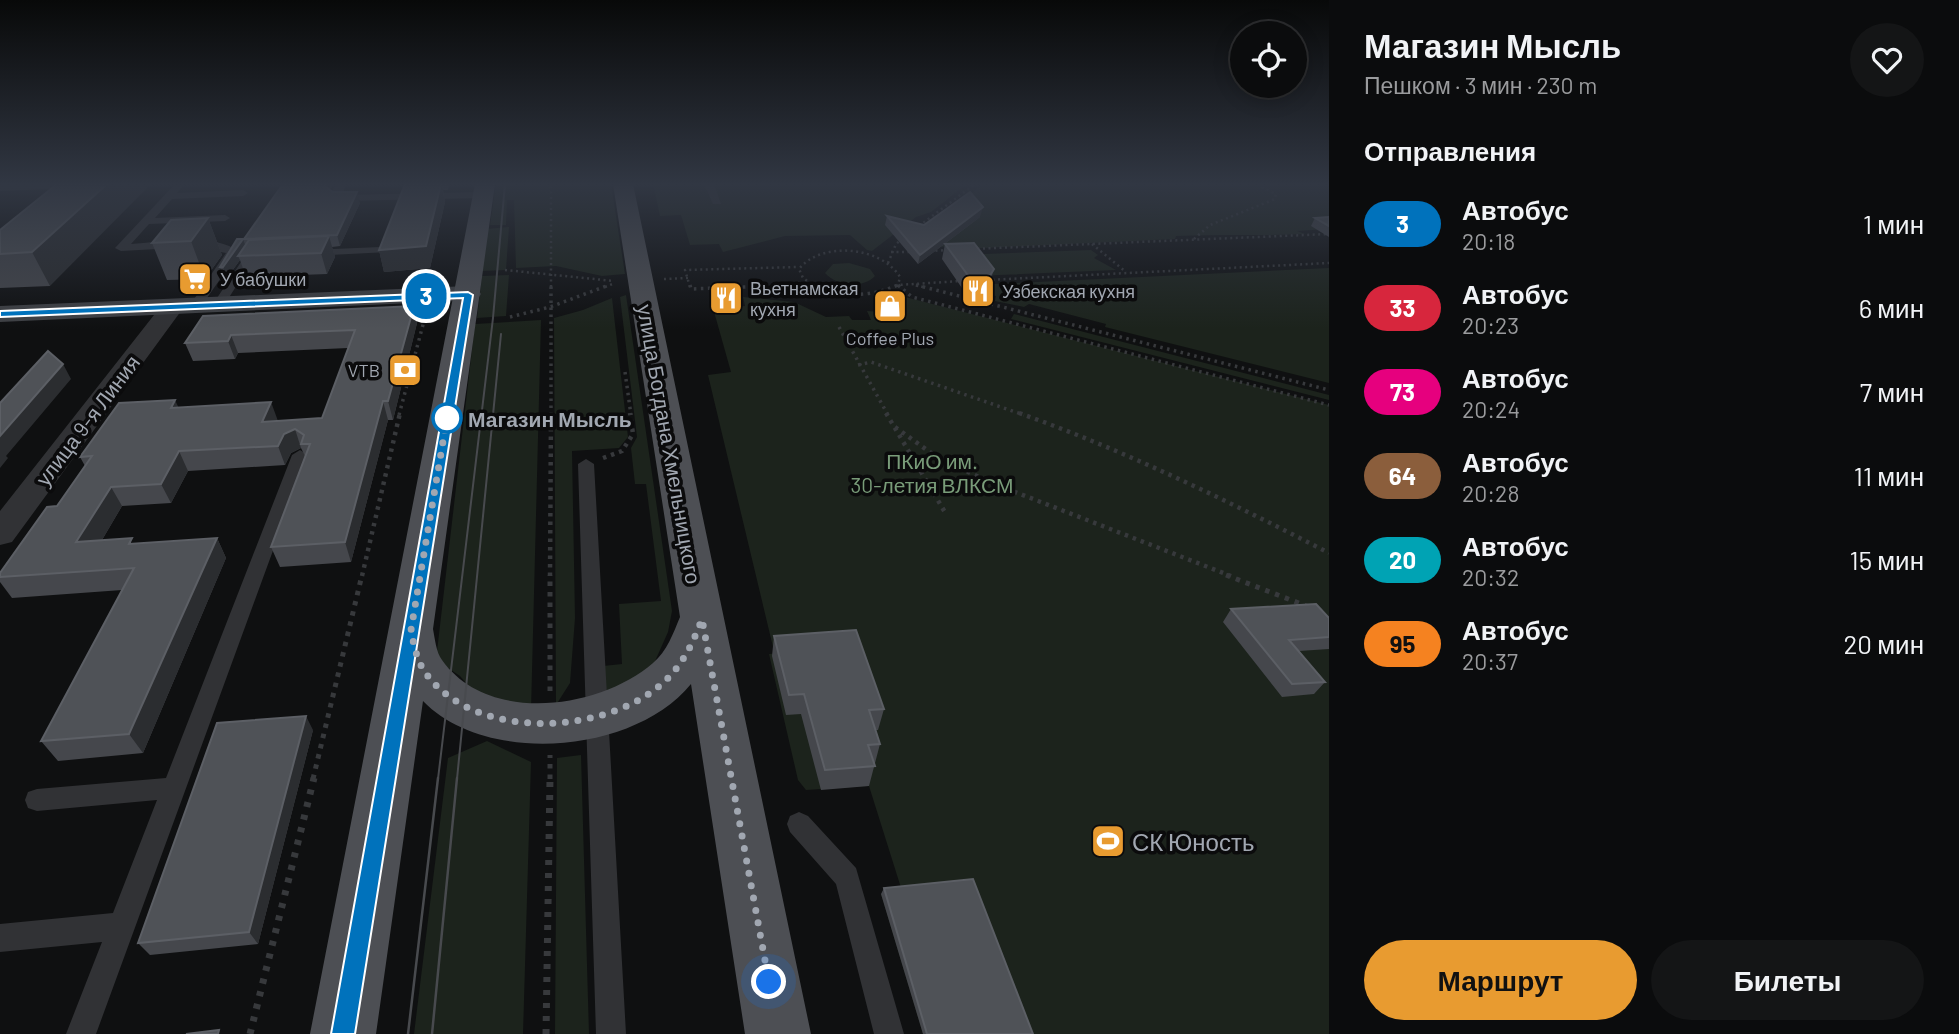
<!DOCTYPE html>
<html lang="ru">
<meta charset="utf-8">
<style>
body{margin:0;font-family:Barlow,sans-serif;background:#141516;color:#f1f3f6;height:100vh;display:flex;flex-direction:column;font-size:26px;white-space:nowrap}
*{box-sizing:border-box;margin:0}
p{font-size:23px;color:#9a9b9d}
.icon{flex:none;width:38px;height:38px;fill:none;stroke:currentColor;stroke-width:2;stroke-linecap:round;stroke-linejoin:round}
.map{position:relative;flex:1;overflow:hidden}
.details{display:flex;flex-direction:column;background:#0b0c0d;width:630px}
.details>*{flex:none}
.badge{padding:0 14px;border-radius:23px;font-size:24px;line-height:46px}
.fabs{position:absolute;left:1230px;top:21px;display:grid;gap:14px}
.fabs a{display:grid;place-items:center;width:77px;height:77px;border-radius:50%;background:#0b0c0d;box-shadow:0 4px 18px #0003,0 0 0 2px #2b2c2e;font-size:35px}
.you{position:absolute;width:35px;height:35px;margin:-18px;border:5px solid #fff;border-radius:50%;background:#1a73e8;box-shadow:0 0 0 10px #1a73e833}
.map>.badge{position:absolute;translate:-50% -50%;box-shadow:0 0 0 4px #fff}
h2{padding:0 35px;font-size:26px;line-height:63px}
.round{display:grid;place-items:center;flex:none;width:74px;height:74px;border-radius:37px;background:#141516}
.overview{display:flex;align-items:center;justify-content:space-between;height:119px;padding:0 35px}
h1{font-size:33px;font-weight:800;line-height:52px}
.action{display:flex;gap:14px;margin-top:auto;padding:14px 35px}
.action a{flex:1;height:80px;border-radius:42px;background:#e89b30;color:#111;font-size:28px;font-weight:800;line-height:80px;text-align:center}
.action a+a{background:#141516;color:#f1f3f6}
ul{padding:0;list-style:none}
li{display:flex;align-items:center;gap:21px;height:84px;padding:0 35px}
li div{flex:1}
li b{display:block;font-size:26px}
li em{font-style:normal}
li .badge{min-width:77px;font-weight:700;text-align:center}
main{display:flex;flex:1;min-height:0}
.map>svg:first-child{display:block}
</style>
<main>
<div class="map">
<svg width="1329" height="1034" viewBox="0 0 1329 1034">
<rect width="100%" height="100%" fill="#0f1011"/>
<path fill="#1c231c" d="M496,184h115l14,90 -23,2 -46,-10 -40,2 -2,-68h-7l-1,25h-16z
M653,184h314l-36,28 -15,5 -44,34 -5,-1 -17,-15 -65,1 -62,16 -4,-8 -29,1 -9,-30 -21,1z
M983,184h346v45l-32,2 8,3c-43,2 -85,0 -129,2l-1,3 -213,10 -3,-3 -27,1 3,-24z
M509,227l-3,43 -24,1 4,-42z
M1091,250l7,5 -4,3 22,12 -142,6 -17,-21z
M849,263l21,6 5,7c-12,13 -39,10 -50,-3l8,-9z
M1329,268v115l-224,-56 1,-3 -77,-20 -5,3 -29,-6 1,-5 -6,-1 4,-11z
M509,275l-3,41 -29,2 5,-42z
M626,295l46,316 -4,21 -16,36 -49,28v-30l19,-2 -3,-60 42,-3 -15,-117h-11l-4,-36 6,-11 -17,-140z
M901,296l428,109v629h-406l-42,-140 21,-3 -33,-105 -63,4 -8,-10 -29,-126 12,-1 -8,-6 -65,-272 23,-3 -18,-64 32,-2 -2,-9 51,5 32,15 23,-1 3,4h19l-4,-9 14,1z
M612,298l16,139 -9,11 -47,3 3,167 -5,65 -14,22 -2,-387 29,-8z
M1014,314l315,81v5l-318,-81z
M541,320l-10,391 -53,-14 -18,-21 -24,-16 39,-336z
M487,741l44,21 -8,272h-109l34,-276z
M581,755l8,279h-34l2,-276z"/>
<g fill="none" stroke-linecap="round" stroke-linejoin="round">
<path stroke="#37393c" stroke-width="2.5" stroke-dasharray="2 3.5" stroke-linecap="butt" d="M919,226l56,-42
M1194,239l16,-14 65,-26 1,-5 -21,-10
M1092,244l34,28
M972,249l357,-15
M930,251l20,-1
M891,252h20
M888,263l8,-19 5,-4
M505,270l109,11
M664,279l24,-1
M987,280l342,-17
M916,285l7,2
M551,287v-103
M605,287l10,-4
M690,287l-5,-17 113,-3
M749,287l47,-2 6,-5
M816,287l-13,-9 -4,-9c22,-28 82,-23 101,8l-2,8 -4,2
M900,287l-2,-2 63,-4"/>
<path stroke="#37393c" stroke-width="3.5" stroke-dasharray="2.5 4.5" stroke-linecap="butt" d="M690,285l1,4 104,-4
M813,285c29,13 57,12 85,0
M898,285l14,12 417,108
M916,285l413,105
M510,317l40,-10 59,-22
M839,327l49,88
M858,365l13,-3 153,53
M625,372l6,43
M399,415l25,-94h11
M551,415v-130"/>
<path stroke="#37393c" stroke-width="4.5" stroke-dasharray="3.5 5" stroke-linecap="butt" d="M886,413l60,101
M1019,413c107,38 209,88 310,140
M895,427l43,31 54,25 239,93
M603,458l19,-7 11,-17 -3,-21
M362,576l38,-163
M550,576l1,-163"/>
<path stroke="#37393c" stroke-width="5" stroke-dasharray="4.5 6" stroke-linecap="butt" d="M1226,575l83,32
M550,691v-116
M313,779l49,-204
M550,779v-24"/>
<path stroke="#37393c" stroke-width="7" stroke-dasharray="5 8" stroke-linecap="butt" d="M250,1034l64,-256
M546,1034l4,-256"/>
<path fill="#313235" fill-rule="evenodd" d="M175,184l8,2 -6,7 66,-3 5,3 -5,3 -71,3 -17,19 70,-3 5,3 -5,3 -76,3 -18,20c29,-2 84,-12 108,8l-39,56 -4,1 -6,-4 36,-52 -32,-6 -73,4 -6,-3z
M336,184h10l-4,11 141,-3 5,3 -5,3 -143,3 -10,-6z
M704,184h10l7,20h-8z
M391,228l5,3 -8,21 -78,4 -6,-3 6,-3 70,-3 6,-16z
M247,253l10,-1 6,3 -9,3 -31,49h-8l-2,-3z
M300,450l8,5 -212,579h-30l36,-92 -102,10v-28l113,-11 44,-113 -120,11 -9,-3 -3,-8 3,-8 9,-3 129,-11 126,-323z
M586,459l8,5 32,570h-30l-18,-570z
M799,812l9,4 48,52 48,166h-30l-38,-150 -46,-52 -3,-8 3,-8z"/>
<path fill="#313235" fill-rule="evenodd" d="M0,184h61l-9,5 -52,2z
M173,299l8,2 4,5 -4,5 -169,231 -12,3v-34l165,-210z"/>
<path fill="#3f4145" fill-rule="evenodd" d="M468,286l9,2 4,6 -4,6 -477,22v-16z"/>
<path fill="#4d4f54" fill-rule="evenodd" d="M475,184h20l-62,445c2,10 3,23 9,31 46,65 158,49 211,3 14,-12 20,-29 27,-46l-67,-433h20l178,850h-66l-54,-350c-57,70 -205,82 -268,17l-47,333h-66z"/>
<path stroke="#484a4e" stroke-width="2" d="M438,779l55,-461 12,-134
M457,779l44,-445"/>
<path stroke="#484a4e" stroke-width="2.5" d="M408,1034l30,-256
M432,1034l25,-256"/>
</g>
<path fill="#45474c" d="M57,184l-7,102 -50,2v-58z
M405,184h45l-2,6h-5l2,12 -15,66 -46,4 -5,-22z
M333,185l-3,5 3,2 27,11 -20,43 -8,1 3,10 -8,17 -81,3 -6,-17 -13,18h-3l-4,-11 24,-28z
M887,216l37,9 56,-8 -62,47 -33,-39z
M1329,217v20l-18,-11 4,-8z
M208,218l14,37 -17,24 -38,1 -15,-37z
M945,244l45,41 -8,13 -16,-4 -24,-35z
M414,306l3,17 -24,97h-5l-37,142 -71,5 -9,-20 34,-91 -4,-8 -10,5 -6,12 -97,6 -17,32 -49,3 -20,34 33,4 82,-6 9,20 -83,195 -85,8 -17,-20 81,-151 -110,8 -12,-16v-9l57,-67 28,-40 -5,-9 99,-50 99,14 44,-3 26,-70 -110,5 -3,6 -42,2 -8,-18z
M1231,609l98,9v31l-30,2 26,31 -11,12 -32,3 -59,-75z
M774,636l110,73 -6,21h-2l4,14 -11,42 -48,4 -20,-76 -15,1 -14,-59z
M313,730l-55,214 -108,11 -12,-12z
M884,888l149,146h-110l-42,-140z"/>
<path fill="#2b2d30" d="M107,184h44l-101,102 -18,-34z
M326,184l7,1 -6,11 -2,-10z
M441,184l4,18 -15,66 -46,4 -5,-22z
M357,192l3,11 -20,43 -3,-11z
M983,207l-3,10 -62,47 2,-9z
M208,218l14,37 -17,24 -14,-38z
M329,236l6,21 -8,17 -6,-21z
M243,239l4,11 -9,6 2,4 -13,18 -4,-11z
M994,269l-4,16 -8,13 4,-16z
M414,306l3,17 -24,97 -5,-19z
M231,335l7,18 -3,6 -7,-18z
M63,364l8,15 -65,77 2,2 -8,10v-32z
M175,400l9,19 -13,-11z
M383,401l5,19 -37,142 -6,-20z
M271,402l7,19 -16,1z
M295,429l6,19 -10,5 -6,12 -7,-19 6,-12z
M179,451l9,20 -17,32 -10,-19z
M111,487l11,19 -33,56 -13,-20z
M217,538l9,20 -83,195 -14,-19z
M306,716l7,14 -55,214 -9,-12z"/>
<path fill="#4f5257" stroke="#5c5f65" stroke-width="2" d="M57,184h50l-75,68 -32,2v-24z
M283,184h43l-1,2 8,6h24l-20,43 -94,4 -20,28h-3l17,-28h7z
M405,184h36l-15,62 -47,4z
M970,192l13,15 -63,48 -33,-39 37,9z
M1329,217v9l-14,-8z
M208,218l-17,23 -39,2 19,-23z
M329,236l-8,17 -83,3 11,-16z
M974,243l20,26 -8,13 -16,-4 -25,-34z
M414,306l-26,95h-5l-38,141 -74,5 39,-103h-9l3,-9 -9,-6 -11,5 -6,12 -99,5 -18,33 -50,3 -35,55 56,-4 -3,6 88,-6 -88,196 -88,7 93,-173 -134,9v-4l47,-66 10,-1 35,-50 -12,1 39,-54 56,-3 -4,8 100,-6 -9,20 60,-4 33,-88 -124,5 -3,6 -43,2 18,-27z
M48,351l15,13 -63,72v-33z
M1316,604l13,14v19l-40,3 36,42 -33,2 -61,-75z
M856,630l28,79 -15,1 11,34 -12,1 7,21 -50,4 -21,-76 -15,1 -15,-59z
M306,716l-57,216 -111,11 79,-220z
M973,879l60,155h-106l-43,-146z
M219,1030l-1,4h-32z"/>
<linearGradient id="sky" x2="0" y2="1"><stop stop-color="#080909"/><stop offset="0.56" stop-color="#313743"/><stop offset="1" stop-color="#313743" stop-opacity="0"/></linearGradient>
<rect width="1329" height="329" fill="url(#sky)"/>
<path fill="#0072bc" stroke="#fff" stroke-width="2" d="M468,292l5,3 -118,739h-24l132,-736 -463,19v-6z"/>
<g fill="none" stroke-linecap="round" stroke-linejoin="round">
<path stroke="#a1a7b1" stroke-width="7" stroke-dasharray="0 12.6" d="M447,418l-36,212c3,16 6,32 16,45 52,69 189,60 244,0 15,-17 23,-35 31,-56l67,363"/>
</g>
<defs>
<g id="supermarket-square" transform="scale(1.75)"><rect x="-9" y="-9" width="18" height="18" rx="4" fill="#e89b30" stroke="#0b0b0c"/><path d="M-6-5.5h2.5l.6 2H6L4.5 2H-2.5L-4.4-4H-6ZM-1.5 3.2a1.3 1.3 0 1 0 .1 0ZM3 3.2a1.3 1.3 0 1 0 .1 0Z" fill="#fff"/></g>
<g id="restaurant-square" transform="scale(1.75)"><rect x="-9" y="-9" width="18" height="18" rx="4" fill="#e89b30" stroke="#0b0b0c"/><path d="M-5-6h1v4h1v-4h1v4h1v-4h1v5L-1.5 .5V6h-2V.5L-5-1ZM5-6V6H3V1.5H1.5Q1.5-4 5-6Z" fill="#fff"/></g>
<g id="shop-square" transform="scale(1.75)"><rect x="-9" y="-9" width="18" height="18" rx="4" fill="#e89b30" stroke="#0b0b0c"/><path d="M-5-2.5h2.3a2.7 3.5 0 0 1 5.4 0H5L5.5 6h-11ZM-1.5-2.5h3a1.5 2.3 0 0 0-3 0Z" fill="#fff"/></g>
<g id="bank-square" transform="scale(1.75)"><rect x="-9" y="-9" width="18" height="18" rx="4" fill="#e89b30" stroke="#0b0b0c"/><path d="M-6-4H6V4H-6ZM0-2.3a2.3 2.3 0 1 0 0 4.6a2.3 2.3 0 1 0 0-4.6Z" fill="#fff"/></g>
<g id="stadium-square" transform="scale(1.75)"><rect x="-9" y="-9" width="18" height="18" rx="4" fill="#e89b30" stroke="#0b0b0c"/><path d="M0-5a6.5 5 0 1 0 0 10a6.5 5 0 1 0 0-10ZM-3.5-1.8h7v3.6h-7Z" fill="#fff"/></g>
</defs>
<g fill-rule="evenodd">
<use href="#supermarket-square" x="195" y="279"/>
<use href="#restaurant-square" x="978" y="291"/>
<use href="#restaurant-square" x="726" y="298"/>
<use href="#shop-square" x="890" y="306"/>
<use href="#bank-square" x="405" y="370"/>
<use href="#stadium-square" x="1108" y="841"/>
</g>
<circle fill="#fff" stroke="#0072bc" stroke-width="3.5" cx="447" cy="418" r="14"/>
<g text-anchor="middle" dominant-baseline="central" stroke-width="7" stroke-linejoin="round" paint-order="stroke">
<g font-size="18" fill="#a1a7b1" stroke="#0b0b0c" text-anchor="start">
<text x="220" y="279">У бабушки</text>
<text x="750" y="288">Вьетнамская<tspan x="750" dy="21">кухня</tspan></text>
<text x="1002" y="291">Узбекская кухня</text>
<text x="890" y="338" text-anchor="middle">Coffee Plus</text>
<text x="380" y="370" text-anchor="end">VTB</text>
</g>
<g font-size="21" font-weight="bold" fill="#a1a7b1" stroke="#0b0b0c" text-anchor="start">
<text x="468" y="418">Магазин Мысль</text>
</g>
<g font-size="21" fill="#a1a7b1" stroke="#0b0b0c">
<text transform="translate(87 420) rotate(-53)">улица 9-я Линия</text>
<text transform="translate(670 444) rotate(80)">улица Богдана Хмельницкого</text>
</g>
<g font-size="21" fill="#799c79" stroke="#0b0b0c">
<text x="932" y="460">ПКиО им.<tspan x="932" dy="24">30-летия ВЛКСМ</tspan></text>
</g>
<g font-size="24" fill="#a1a7b1" stroke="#0b0b0c" text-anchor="start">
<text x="1132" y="841">СК Юность</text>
</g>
</g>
</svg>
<div class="fabs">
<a><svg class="icon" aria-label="locate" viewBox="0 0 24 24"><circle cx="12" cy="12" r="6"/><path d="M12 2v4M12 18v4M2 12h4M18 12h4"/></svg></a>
</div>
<div class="you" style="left:769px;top:982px"></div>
<b class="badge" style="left:426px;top:296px;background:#0072bc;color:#fff">3</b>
</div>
<section class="details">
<div class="overview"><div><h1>Магазин Мысль</h1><p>Пешком · 3 мин · 230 m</p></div><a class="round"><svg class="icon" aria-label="heart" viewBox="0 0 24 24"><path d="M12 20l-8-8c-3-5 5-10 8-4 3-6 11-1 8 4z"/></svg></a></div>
<h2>Отправления</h2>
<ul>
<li><span class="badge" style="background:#0072bc;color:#fff">3</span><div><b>Автобус</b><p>20:18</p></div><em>1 мин</em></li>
<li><span class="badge" style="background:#d7263d;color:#fff">33</span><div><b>Автобус</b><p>20:23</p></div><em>6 мин</em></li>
<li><span class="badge" style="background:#e6007e;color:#fff">73</span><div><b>Автобус</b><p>20:24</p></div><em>7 мин</em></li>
<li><span class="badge" style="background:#8b5e3c;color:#fff">64</span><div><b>Автобус</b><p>20:28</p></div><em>11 мин</em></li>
<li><span class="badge" style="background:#00a3b4;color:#fff">20</span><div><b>Автобус</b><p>20:32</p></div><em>15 мин</em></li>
<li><span class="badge" style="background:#f58220;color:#111">95</span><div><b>Автобус</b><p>20:37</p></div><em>20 мин</em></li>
</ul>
<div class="action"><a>Маршрут</a><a>Билеты</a></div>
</section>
</main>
